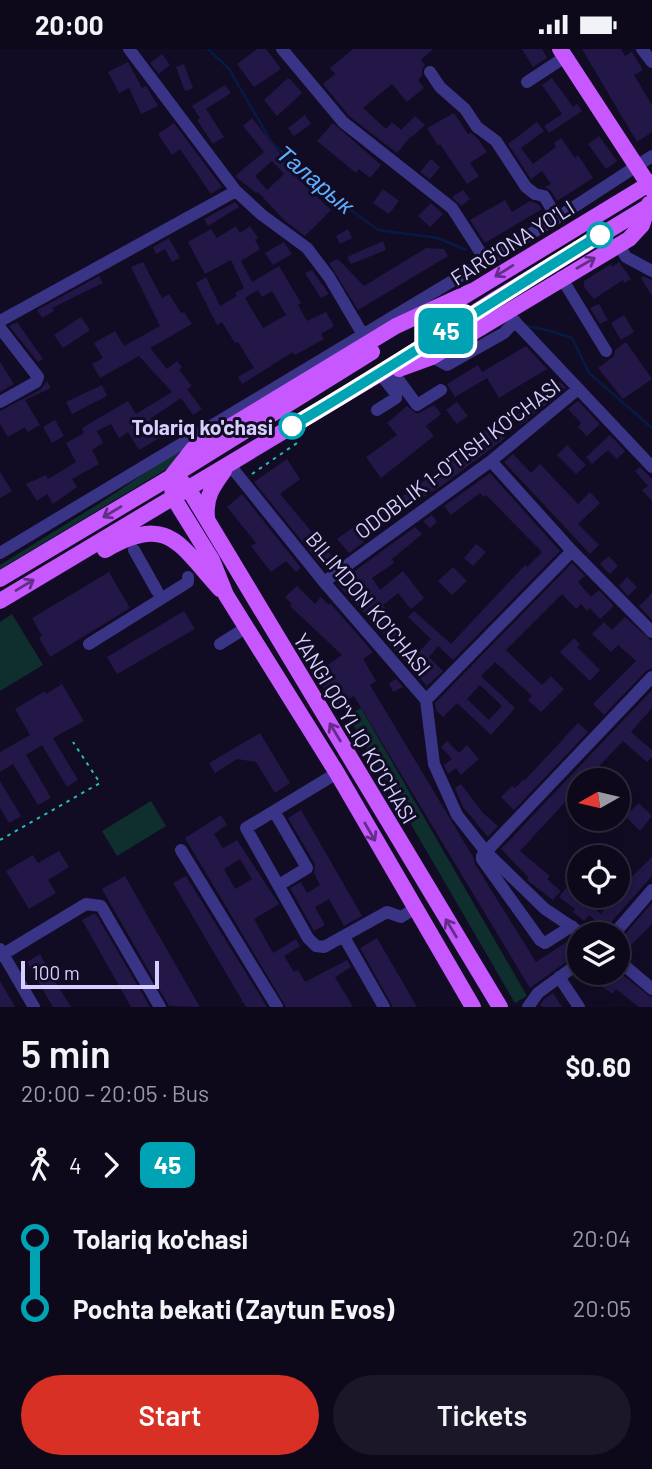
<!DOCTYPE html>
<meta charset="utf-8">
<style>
body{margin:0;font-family:Barlow,sans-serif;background:#1b1728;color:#f1f3f6;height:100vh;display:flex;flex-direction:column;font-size:26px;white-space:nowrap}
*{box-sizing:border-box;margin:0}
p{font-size:23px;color:#9a9aa3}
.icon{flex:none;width:38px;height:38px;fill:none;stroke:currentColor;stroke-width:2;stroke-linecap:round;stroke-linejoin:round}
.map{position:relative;height:958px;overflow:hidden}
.panel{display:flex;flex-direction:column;background:#0d091b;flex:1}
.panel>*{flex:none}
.badge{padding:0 14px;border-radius:10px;font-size:24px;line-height:46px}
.needle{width:46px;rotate:262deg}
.controls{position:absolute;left:567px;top:719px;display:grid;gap:14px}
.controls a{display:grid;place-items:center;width:63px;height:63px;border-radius:50%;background:#0d091b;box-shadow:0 4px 18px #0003,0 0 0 2px #2d2a3a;font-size:35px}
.scale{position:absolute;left:21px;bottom:18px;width:138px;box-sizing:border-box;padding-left:7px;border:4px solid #d7d0ff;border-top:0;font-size:19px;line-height:24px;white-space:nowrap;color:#d7d0ff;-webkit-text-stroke:5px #110c24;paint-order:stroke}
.map>.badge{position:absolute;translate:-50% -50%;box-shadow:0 0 0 4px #fff}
.legs{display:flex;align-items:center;gap:10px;height:77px;padding:0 21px;font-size:23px}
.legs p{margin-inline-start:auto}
.summary{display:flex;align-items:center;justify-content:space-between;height:119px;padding:0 21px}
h1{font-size:38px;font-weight:600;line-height:52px}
.button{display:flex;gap:14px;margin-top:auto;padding:14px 21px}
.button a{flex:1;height:80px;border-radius:42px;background:#d93025;color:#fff;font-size:28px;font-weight:600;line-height:80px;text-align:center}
.button a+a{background:#1b1728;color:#f1f3f6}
ul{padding:0 21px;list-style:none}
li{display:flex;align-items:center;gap:24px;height:70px;font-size:26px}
li i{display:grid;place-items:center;width:10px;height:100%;margin:0 9px;background:currentColor}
li i::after{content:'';width:18px;height:18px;margin:-9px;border:5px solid;border-radius:50%;background:#0d091b}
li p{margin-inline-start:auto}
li:first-child i{background:linear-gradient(#0000 50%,currentColor 0)}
li:last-child i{background:linear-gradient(currentColor 50%,#0000 0)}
.status{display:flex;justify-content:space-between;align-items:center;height:49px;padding:0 35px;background:#0d091b;direction:ltr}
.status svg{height:19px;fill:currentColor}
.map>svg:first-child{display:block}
</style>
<div class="status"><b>20:00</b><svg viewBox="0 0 49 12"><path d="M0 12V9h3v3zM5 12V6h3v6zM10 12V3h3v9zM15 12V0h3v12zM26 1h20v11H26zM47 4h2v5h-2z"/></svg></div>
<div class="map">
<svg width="652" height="958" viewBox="0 0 652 958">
<rect width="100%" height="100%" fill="#110c24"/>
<path fill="#0f2f2f" d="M181,400l-10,17 -6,4 -165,99v-4l100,-62z
M12,565l31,51 -43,26v-69z
M361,659l166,288 -12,7 -167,-287z
M151,752l15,25 -49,30 -15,-25z"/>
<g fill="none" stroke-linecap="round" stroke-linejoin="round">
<path stroke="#061a44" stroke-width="2.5" d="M208,0l21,20 43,74 56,50 50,37 60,8 28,12
M525,277l22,4 25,8 17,35 63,55"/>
</g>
<path fill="#231747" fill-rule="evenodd" d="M257,0h9l15,20 -27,18 -17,-23z
M353,0h80l-12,11 4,5 -3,4v7l-4,4 6,8 -17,14 -15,-18 -29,24 23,21 6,-7 9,8 14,-14 10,9 -13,12 -1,-1 -14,17 -48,-37 -26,-32 12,-10 -5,-6z
M522,0h20l5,9 -14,9z
M582,0h39l4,7 7,-4 11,18 -9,5 18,30v27l-15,10z
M162,5l8,11 -11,9 -9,-11z
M128,13l14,26 4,-2 12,20 -17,8 -12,-26 -10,5 -11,-21z
M184,15l9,24 -8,3 -9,-24z
M552,29l21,29 4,-3 5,7 -33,22 -5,-7 18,-12 -20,-29z
M287,30h3l12,14 -25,23 -13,-16z
M225,36l6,8 -25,16 18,28 -11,7 -16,-24 3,-2 -8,-12z
M454,64l14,21 3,-1 7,6 9,13 -17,11 9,13 -12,8 -27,-40 -2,2 -11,-18z
M305,66l6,9 -17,12 -6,-8z
M252,69l30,38 2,-1 18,18 -5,5 34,32 -26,26 -21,-16 -26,-28 -2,1 -21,-17 29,-24 -21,-26zM272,112l12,13 -17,16 -12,-14z
M537,73l7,9 -23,17 12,16 23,-17 -2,-4 7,-5 14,20 3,-3 15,23 -36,23 -6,-10 -6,-4 6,-3 -9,-13 -11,8 -23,-35z
M174,74l48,64 -11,7 -31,-45 -8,6 -14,-21z
M333,74l48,42 -11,13 -11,-9 -3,4 -39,-32z
M599,87l18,25 -11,8 -18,-25z
M431,110l9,8 -10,12 -10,-7z
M383,140l16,12 -10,13 -16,-11z
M463,141l7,9 -9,7 -9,-9z
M505,151l7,12 18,-11 8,3 4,5 -57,34 -15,-23z
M235,153l4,5 -31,19 -4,-7z
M431,154l12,11 -13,13 -12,-11z
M236,177l4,7 10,-7 8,12 -3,2 5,9 -19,12 11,21 27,-16 22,37 -3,2 9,16 19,-9 8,14 -13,8 3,5 -29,16 -2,-3 -51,32 -4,-7 16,-9 -16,-26 -3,1 -13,-21 -5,3 -21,-42 10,-6 14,29 17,-10 -2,-3 9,-5 -13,-28 -26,14 -17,-32 23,-13 6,9zM258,241l4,7 10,-6 14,24 -23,13 -18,-30z
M348,180l4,9 -12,6 -4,-8z
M169,189l11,20 -8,4 -7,-13 -9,5 -3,-7z
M383,192l3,9 -35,14 -4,-7z
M284,193l8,12 -19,11 -8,-12z
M426,199l18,1 4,7 -90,54 -29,-47 9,-4 26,27z
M143,213l19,36 7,-4 12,19 3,-1 8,12 -42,24 17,21 10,-8 5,6 -3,3 13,16 -5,3 15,20 -9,6 -12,-17 -31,21 11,18 -22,13 -11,-18 -9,6 -8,-14 -14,7 6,12 -11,7 7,14 -27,15 5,8 -24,17 -6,-10 -10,7 -11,-17 20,-9 2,4 28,-17 -10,-19 18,-10 -2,-5 46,-27 8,13 36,-22 -33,-36 -39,22 -8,-14 11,-6 -9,-15 21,-12 9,15 36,-20 -29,-59z
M619,213l12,17 -7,4 -1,-3 -29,19 -10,-12v-6l27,-17 1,3z
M312,221l17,24 -8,4 -16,-25z
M99,227l4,7 -51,25 2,3 -12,7 -5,-8z
M643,227l9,4v16l-11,-18z
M599,255l9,16 -8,4 -10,-16z
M624,266l10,17 -13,8 -10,-17z
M81,268l9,13 -27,18 -9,-13z
M17,273l26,37 -5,3 -29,-36z
M626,293l26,37 -29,20 -25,-31 16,-12 1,-6z
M526,297l21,23 -48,29 -12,-20 -32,19 -8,-13 31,-19 4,7z
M0,313l14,22 -14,8z
M47,332l4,7 -26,12 15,25 -12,7 -3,-5 -17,10 -8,-13v-13l40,-21z
M560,333l6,6 -45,37 -7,-8z
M102,336l5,11 -35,18 -6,-12z
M578,352l22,23 -13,12 -9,-9 3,-4 -13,-14z
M457,353l11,14 -11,8 -11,-14z
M434,356l7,9 -15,12 8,10 -53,42 -15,-21 31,-22 -10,-12 20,-17 10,8z
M55,371l9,16 -12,7 -9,-16z
M492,376l13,13 -61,46 -36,23 -7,-10 36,-25 -3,-2 16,-9z
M610,386l15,16 -8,8 -9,-9 -16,14 -6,-7z
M567,396l19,20 -10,9 -19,-19z
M513,405l18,19 9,-9 38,40 12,-12 10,11 -22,21 21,21 -9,9 -86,-92z
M287,410l13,20 -20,15 57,68 -6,4 -7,-9 -5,5 -65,-80z
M640,418l12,12v22l-10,-11 6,-4 -13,-15z
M0,423l12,19 -12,7z
M490,424l70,78 -107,109 -15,-14 -9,11 14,14 -16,15 -43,-48 2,-2 -49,-52 78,-57 7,7 -30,25 2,4 -22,15 8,12 23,-19 21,27 -13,11 -13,-16 -15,12 14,19 -5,4 24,27 15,-16 -23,-22 6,-6 37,33 74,-79 2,2 15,-15 -56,-57 -2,2 -4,-4 -29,22 -7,-9z
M242,445l59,74 -5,4 -10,-11 -15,11 -20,-26 5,-3 -29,-36z
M432,466l5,7 -7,6 -7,-7z
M368,468l8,10 -15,12 3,3 -15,11 -12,-14z
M476,495l10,8 -13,14 -9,-8z
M609,507l9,10 -8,8 -10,-10z
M572,514l13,13 -7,6 13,15 8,-7 15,16 -14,13 -10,-11 -3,3 -6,-7 -5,5 -14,-15 -56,56 36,35 9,-9 13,13 -23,23 -13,-12 4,-4 -37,-34 -14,14 34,32 -24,27 -34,-32 -14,14 -7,-7 -1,-7zM480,636l22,21 -13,14 -22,-21z
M452,519h2l13,13 -15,14 -14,-14z
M109,523l21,36 -80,49 -11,-19 3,-2 -10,-18z
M627,528l10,10 -9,9 -9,-10z
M297,537l18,18 6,-7 8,8 1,-2 43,49 -10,7 13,22 -6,4 103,172 2,7 61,98 32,-21 8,14 -46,33 -176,-292 -18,11 -21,-33 27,-19 -52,-49 2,-2 -7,-7z
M652,544v27l-13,-14z
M184,562l11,18 -78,45 -10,-17z
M625,568l27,24v27l-6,3 -42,44 -11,-11 43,-43 -18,-16 -7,7 -19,-18 12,-12 8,8z
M574,589l6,6 -3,3 23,23 -10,11 -30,-29z
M396,630l7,8 -10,5 -4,-9z
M62,635l22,37 -31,17 25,42 -11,7 -25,-42 -16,10 25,43 -13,7 -25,-41 -13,8v-20l30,-17 -15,-26 30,-18 1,3z
M652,641v18l-21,24 21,18v7l-5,5 -24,-21 -38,40h-6v6l-59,64 30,25 -3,3 14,12 -8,9 -26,-20 2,-2 -28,-29z
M578,674l10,9 -74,78 -13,-13 11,-11 3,2 9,-9 1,1z
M260,684l30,50 -15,10 -19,-31 -19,-3 -22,14 -6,-10z
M447,692l12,12 8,-8 12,14 -18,16 -5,-7 -8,6 -4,-9 8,-6 -11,-12z
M0,732l21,35 -12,7 -9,-15z
M461,735l22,29 15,13 -10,11 -25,-30 -8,-19z
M639,754l13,13 -12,15 -15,-15z
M301,761l61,106 -18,10 -15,-27 -14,8 10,18 -11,6 -24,-43 11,-6 6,11 13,-8 -6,-12 1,-9 -27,-46z
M221,766l6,10 -13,9 9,14 14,-8 42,64 -25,15 19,34 23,-14 4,7 -16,10 10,16 4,-2 7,12 42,-22 4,7 -16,10 18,30h-67l-101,-169zM240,810l12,20 -17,10 -11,-20z
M606,794l14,14h-15l-7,-7z
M59,802l10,16 -21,13 8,13 -27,16 -23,-38 27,-16 5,8z
M652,808v19l-47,53 -16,-14 -5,6 -11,-9 2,-3 -16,-12 20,-26v25h16l-6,8 12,10 11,-14 -5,-4h11v-6z
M125,827l30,53 45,78 -31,-1 -67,-117z
M186,827l81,131h-21l-73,-124z
M652,854v21l-26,26 -8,-8z
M93,865h3l54,93h-19l-49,-87z
M377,889l40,69h-24l-33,-59z
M40,905l15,27 16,26h-18l-26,-45z
M581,924h39l32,25v9h-13l-23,-18 -3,5z
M0,932l15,26h-15z
M553,944l9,14h-20l-2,-2 4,-6z"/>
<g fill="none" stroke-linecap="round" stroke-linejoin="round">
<path stroke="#25bdba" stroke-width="2" stroke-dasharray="3.5 5" stroke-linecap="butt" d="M252,425l45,-31
M0,791l100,-57 -27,-41"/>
<path stroke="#3a3487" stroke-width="12" d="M129,0l107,142 26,24 45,33 22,29 33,56
M282,0l61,73 109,86 34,53
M642,0l10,13
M430,23l10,15 25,22 12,18 19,14 30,46 9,7 9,2 13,22
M527,33l38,-25
M619,196l7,12 26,14
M561,228l45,74
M506,263l146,155
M0,272l236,-130
M0,279l38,49 -2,5 -36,20
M432,308l15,8 57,-32 11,-12
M392,322l25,34 24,-15
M377,361l19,-12v-4l-15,-19
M491,412l81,90 80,81
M229,415l95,118 102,118 8,64 23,51 29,37 59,57 39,26
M134,501l23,41
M0,504l557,-335 95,-62
M324,533l167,-121 87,-72
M89,595l99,-62v-5
M220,595l27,-17
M426,651l146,-149
M337,724l-91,55 62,110 8,8 8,1 63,-35 14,5 13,-8
M274,762l33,57 -28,17
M181,801l96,157
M572,877l-27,17 -5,-3 -58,-81v-3l170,-179
M613,886l39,-45
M344,888l40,70
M0,900l34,58
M0,907l86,-52 15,2 59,101
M618,911l34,29
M559,928l20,30
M528,958l10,-14 41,-30"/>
<path stroke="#c757ff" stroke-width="16" d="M560,0l92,141
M472,242l-76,35 -203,123 -22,28 2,20 39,63 14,35 111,178 136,234
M463,248l189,-115
M399,320l33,-12 197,-118 13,-14 7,-21
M182,433l6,6 12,20 300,499
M207,468c-2,-20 6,-31 17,-46
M105,501c63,-37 74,-6 115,39
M0,530l171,-102 201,-125
M0,552l376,-225 123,-79 153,-93"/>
</g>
<defs><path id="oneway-shaft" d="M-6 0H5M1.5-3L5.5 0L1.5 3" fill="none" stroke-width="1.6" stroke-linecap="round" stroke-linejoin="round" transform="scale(1.75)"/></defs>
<g stroke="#632e87">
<use href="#oneway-shaft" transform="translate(586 214) rotate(-30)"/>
<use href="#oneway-shaft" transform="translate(504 222) rotate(148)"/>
<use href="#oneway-shaft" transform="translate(112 463) rotate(149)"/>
<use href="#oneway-shaft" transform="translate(25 536) rotate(-31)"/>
<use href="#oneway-shaft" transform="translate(335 683) rotate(-121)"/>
<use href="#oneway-shaft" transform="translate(370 783) rotate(60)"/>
<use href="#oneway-shaft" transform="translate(451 879) rotate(-121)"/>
</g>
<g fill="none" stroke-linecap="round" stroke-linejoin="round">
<g stroke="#fff" stroke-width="16">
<path id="line-1" d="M292,377c104,-61 205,-128 308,-191"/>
</g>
<use href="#line-1" stroke="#00a3b4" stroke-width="10"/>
</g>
<g fill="#fff" stroke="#00a3b4" stroke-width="3.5">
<circle cx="600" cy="186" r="12"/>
<circle cx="292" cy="377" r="12"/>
</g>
<g text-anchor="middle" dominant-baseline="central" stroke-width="6" stroke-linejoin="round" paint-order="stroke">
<g font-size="21" fill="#d7d0ff" stroke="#110c24">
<text transform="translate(512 193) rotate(-32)">FARG'ONA YO'LI</text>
<text transform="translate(457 409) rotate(-37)">ODOBLIK 1-O'TISH KO'CHASI</text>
<text transform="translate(369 554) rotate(50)">BILIMDON KO'CHASI</text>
<text transform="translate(356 679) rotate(59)">YANGI QO'YLIQ KO'CHASI</text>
</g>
<g font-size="21" font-weight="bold" fill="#d7d0ff" stroke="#110c24" text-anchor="end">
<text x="273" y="377">Tolariq ko'chasi</text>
</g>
<g font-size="23" font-style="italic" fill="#5eaeff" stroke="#110c24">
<text transform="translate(316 130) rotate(40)">Таларык</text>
</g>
</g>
</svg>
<div class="controls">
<a><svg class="needle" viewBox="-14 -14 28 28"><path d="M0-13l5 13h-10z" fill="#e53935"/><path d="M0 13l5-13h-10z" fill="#9a9aa3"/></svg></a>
<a><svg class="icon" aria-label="locate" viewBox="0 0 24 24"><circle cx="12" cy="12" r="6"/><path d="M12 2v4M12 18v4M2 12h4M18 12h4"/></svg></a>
<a><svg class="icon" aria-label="layers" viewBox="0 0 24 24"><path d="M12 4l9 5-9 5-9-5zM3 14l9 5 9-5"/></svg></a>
</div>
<div class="scale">100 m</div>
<b class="badge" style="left:446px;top:282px;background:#00a3b4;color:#fff">45</b>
</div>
<section class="panel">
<div class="summary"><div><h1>5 min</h1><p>20:00 – 20:05 · Bus</p></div><b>$0.60</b></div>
<div class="legs"><svg class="icon" aria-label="walk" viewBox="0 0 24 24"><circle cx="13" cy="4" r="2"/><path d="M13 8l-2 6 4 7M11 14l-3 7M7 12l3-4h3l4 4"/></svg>4<svg class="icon" aria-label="forward" viewBox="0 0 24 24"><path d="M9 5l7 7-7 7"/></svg><b class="badge" style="background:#00a3b4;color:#fff">45</b></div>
<ul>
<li><i style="color:#00a3b4"></i><b>Tolariq ko'chasi</b><p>20:04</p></li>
<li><i style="color:#00a3b4"></i><b>Pochta bekati (Zaytun Evos)</b><p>20:05</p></li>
</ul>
<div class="button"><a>Start</a><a>Tickets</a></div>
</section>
